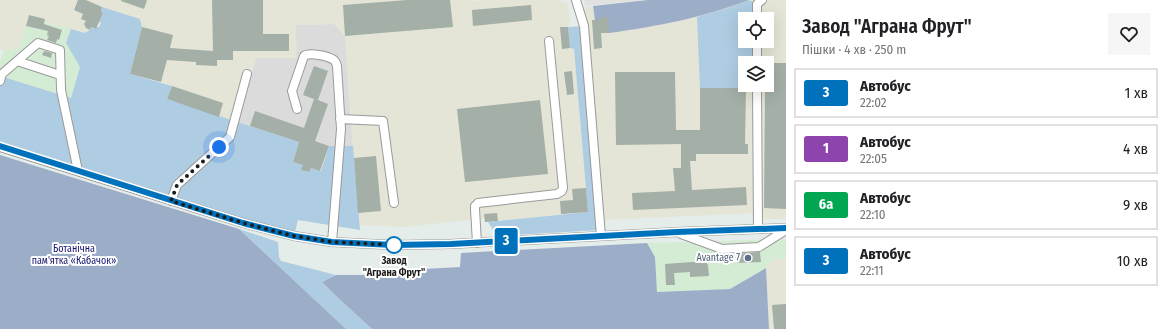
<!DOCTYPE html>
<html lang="uk">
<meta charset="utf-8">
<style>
body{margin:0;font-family:"Fira Sans Condensed",sans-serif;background:#f6f6f6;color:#202124;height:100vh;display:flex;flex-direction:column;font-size:15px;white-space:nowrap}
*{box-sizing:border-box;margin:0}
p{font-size:13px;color:#757577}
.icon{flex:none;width:22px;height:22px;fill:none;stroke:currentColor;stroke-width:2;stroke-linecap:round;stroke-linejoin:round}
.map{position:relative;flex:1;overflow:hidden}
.side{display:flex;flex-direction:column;background:#fff;width:380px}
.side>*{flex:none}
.badge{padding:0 8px;border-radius:3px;font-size:14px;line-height:26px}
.buttons{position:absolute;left:738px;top:12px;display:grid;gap:8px}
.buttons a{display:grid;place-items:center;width:36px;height:36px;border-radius:0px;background:#fff;box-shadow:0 4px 16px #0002;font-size:20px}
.you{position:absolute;width:20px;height:20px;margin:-10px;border:3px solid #fff;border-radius:50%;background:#1a73e8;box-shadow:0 0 0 6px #1a73e833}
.map>.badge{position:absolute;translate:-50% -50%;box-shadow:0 0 0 2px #fff}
.round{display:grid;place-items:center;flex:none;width:42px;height:42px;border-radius:0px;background:#f6f6f6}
.summary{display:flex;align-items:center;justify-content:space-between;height:68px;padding:0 16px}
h1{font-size:19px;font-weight:600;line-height:30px}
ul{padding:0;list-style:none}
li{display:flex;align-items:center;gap:12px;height:50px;margin:0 8px 6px;padding:0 8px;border:2px solid #e0e0e0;border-radius:0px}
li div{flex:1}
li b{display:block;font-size:15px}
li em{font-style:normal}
li .badge{min-width:44px;font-weight:700;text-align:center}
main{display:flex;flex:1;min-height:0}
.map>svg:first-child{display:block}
</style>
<main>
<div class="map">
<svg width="786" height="329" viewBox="0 0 786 329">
<rect width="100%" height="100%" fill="#e4ede9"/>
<path fill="#dadbda" d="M334,24l11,12 8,110h-24l-28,-10 -51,-10 -12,-4 18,-64 40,-33z"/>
<path fill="#d5ecd4" d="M44,22l27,7 -5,14 14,24 -9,31 -71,-22v-14l4,-12 15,-1 7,-23 16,4z
M786,239v20h-12l-8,9 -36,21 -73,3 -2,-35 -8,-14z"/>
<path fill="#e4e5d6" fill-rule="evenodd" d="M0,0h78l-4,10 9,4 -2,5 5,2 -2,4 2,3 4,2 -5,3 -41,-11 1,-3 -16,-4 -10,34 -15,1 -4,-1z
M86,0h386v1l14,-1h69l13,3 2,18 -2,6 6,22 14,163 -103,10 -1,-3h-8l-71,8 -45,-2 -10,-112 -5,-77 -11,-12 -38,1 1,33h-41l-18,64 -19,-5 4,-14 -62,-21 12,-47 -31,-8 -2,-8 -38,-12z
M645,0h141v219h-20l-9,-6 -157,7 -16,-194 -6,-18zM745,19h22v22h-22zM745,63h22v22h-22z
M774,259h12v70h-17l-3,-61z"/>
<path fill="#aecce2" d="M749,0l8,4v15h-12v22h12v22h-12v22h12v3h-57l-3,-71 28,-8z
M102,7l38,12 2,8 -12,47 42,12 -5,13 132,43 -6,20 10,3 -1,5 8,2 1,-4 10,3 8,-25h24l7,84 -62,-10 -4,16 -294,-89v-71l71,22 9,-31 -14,-24 5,-14 14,4 5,-3 1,-3 4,2 2,-2h2l2,-4 -2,-1 4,-9 -2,-2z
M584,26l17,204 -104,6 -9,-14 100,-10 -14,-163 -4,-1 -2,-21z
M239,229l39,13 1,15 2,4 55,14 -14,7 13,13 37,34h-26z"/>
<path fill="#9cadc8" d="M648,0h101c-48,18 -90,26 -140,33l-9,-15v2h-5l-2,-14z
M0,155l239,74 107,100h-346z
M647,243l8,14 2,35 73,-3 36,-21 3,61h-397l-37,-34 -13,-13 14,-7h85l2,-6 37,-2 1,-14z"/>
<path fill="#e1e1e1" d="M584,0h60l-59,6z"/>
<path fill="#a3afa7" d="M78,0h8l16,7 -1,4 2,2 -7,16 -5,-2 -1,3 -4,-2 -2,-4 2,-3 -5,-2 2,-5 -9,-4z
M121,0h26l-3,9 -23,-8z
M212,0h51v34h26v17h-56v9h-16v6l-21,-1v-3l-29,-2 -6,22 -31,-8 12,-47 31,8 -3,13 43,3z
M407,0h43l3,27 -108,9 -2,-31z
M531,5l1,15 -59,6 -1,-16z
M29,15l16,4 -1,5 18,6 -3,10 -2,-1 -1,4 -9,-3 2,-4 -2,-1 1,-4 -22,-5z
M599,17h9l1,16h-8l1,15 -8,1 -2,-29h8z
M560,27h8l2,21 -8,1z
M44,51l8,2 -1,5 -9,-3z
M767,63h19v146l-22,-1 1,-123h2z
M314,66l14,5 -10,29 10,4 -13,37 14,5 -9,25 -9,-3 -1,4 -9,-2 2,-5 -10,-3 6,-20 -49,-16 5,-15 49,17 10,-29 -11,-4z
M572,71l2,23 -7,1 -3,-23z
M615,72h60l1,58h24v-42h46l-1,56h3v10h-52v7h-6l2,29 54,-3 1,18 -114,5 -1,-17 43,-2 -2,-23h8v-24l-65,1z
M172,86l51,17 -4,14 -52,-18z
M540,100l8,74 -83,8 -8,-73z
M376,156l5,55 -23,2 -4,-55z
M586,188l2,24 -27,2 -1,-13 13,-1 -1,-11z
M497,213l1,8 -13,1 -1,-8z
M760,252l1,10 -25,1v-9z
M705,261l3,4 1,11 -19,1v-5l-16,1 1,12h-9l-1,-21z
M786,304v25h-12l-2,-24z"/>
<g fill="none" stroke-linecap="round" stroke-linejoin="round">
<g stroke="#9a9a9a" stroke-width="10">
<path id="minor" d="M576,0l8,26 17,210
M757,19v-15l5,-4
M757,41v22
M17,61l43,14
M0,81l2,-7 36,-31 22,7 1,40 17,81
M757,85l1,144
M297,109l-5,-18 12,-35c6,-4 24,0 30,4 2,2 2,3 3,6l4,63 -9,113
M340,119l43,2 11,82
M0,147l243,76 51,13 38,6 62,3 57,-1 226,-12 109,-4
M171,201l6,-16 53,-48 17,-63
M681,234l41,15 37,-2 27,-17
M477,243l-2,-34v-3l3,-3 79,-9 5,-3 1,-3 -14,-147"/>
</g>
<use href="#minor" stroke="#fff" stroke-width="8"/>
</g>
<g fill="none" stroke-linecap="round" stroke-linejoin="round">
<g stroke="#fff" stroke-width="9">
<path id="line" d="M0,146l243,77 51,13 38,6 62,3 57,-1 226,-12 109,-4"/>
</g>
<use href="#line" stroke="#0072bc" stroke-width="6"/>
<path stroke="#1d1d1d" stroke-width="4" stroke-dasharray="0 7.2" d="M219,147l-42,38 -6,16 72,22 51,13 38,6 62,3"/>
</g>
<circle fill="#fff" stroke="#0072bc" stroke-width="2" cx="394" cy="245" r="8"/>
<circle fill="#5c6f8a" stroke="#fff" stroke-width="1.5" cx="748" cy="258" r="4"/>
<g text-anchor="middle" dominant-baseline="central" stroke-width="4" stroke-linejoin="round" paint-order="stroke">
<g font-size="10" fill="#161670" stroke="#fff">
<text x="74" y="249">Ботанічна<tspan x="74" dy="12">пам'ятка «Кабачок»</tspan></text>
</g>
<g font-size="10" fill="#4e5e75" stroke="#fff" text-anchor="end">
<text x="740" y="258">Avantage 7</text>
</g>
<g font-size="10" font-weight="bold" fill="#1d1d1d" stroke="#fff">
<text x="394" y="261">Завод<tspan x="394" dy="12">"Аграна Фрут"</tspan></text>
</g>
</g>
</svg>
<div class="buttons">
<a><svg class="icon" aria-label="locate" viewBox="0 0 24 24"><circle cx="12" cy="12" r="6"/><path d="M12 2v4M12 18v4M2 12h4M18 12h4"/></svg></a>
<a><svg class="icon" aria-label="layers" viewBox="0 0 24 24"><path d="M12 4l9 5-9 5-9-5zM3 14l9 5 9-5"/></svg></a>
</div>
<div class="you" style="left:219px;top:147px"></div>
<b class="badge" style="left:506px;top:241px;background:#0072bc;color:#fff">3</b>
</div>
<section class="side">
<div class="summary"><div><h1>Завод &quot;Аграна Фрут&quot;</h1><p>Пішки · 4 хв · 250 m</p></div><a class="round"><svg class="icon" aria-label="heart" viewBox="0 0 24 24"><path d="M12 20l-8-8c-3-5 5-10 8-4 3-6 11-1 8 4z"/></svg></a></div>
<ul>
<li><span class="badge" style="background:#0072bc;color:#fff">3</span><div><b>Автобус</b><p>22:02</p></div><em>1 хв</em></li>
<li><span class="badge" style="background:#8e44ad;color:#fff">1</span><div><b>Автобус</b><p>22:05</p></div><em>4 хв</em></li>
<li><span class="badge" style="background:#00a651;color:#fff">6а</span><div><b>Автобус</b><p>22:10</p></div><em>9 хв</em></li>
<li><span class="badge" style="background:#0072bc;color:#fff">3</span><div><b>Автобус</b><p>22:11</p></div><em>10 хв</em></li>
</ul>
</section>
</main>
